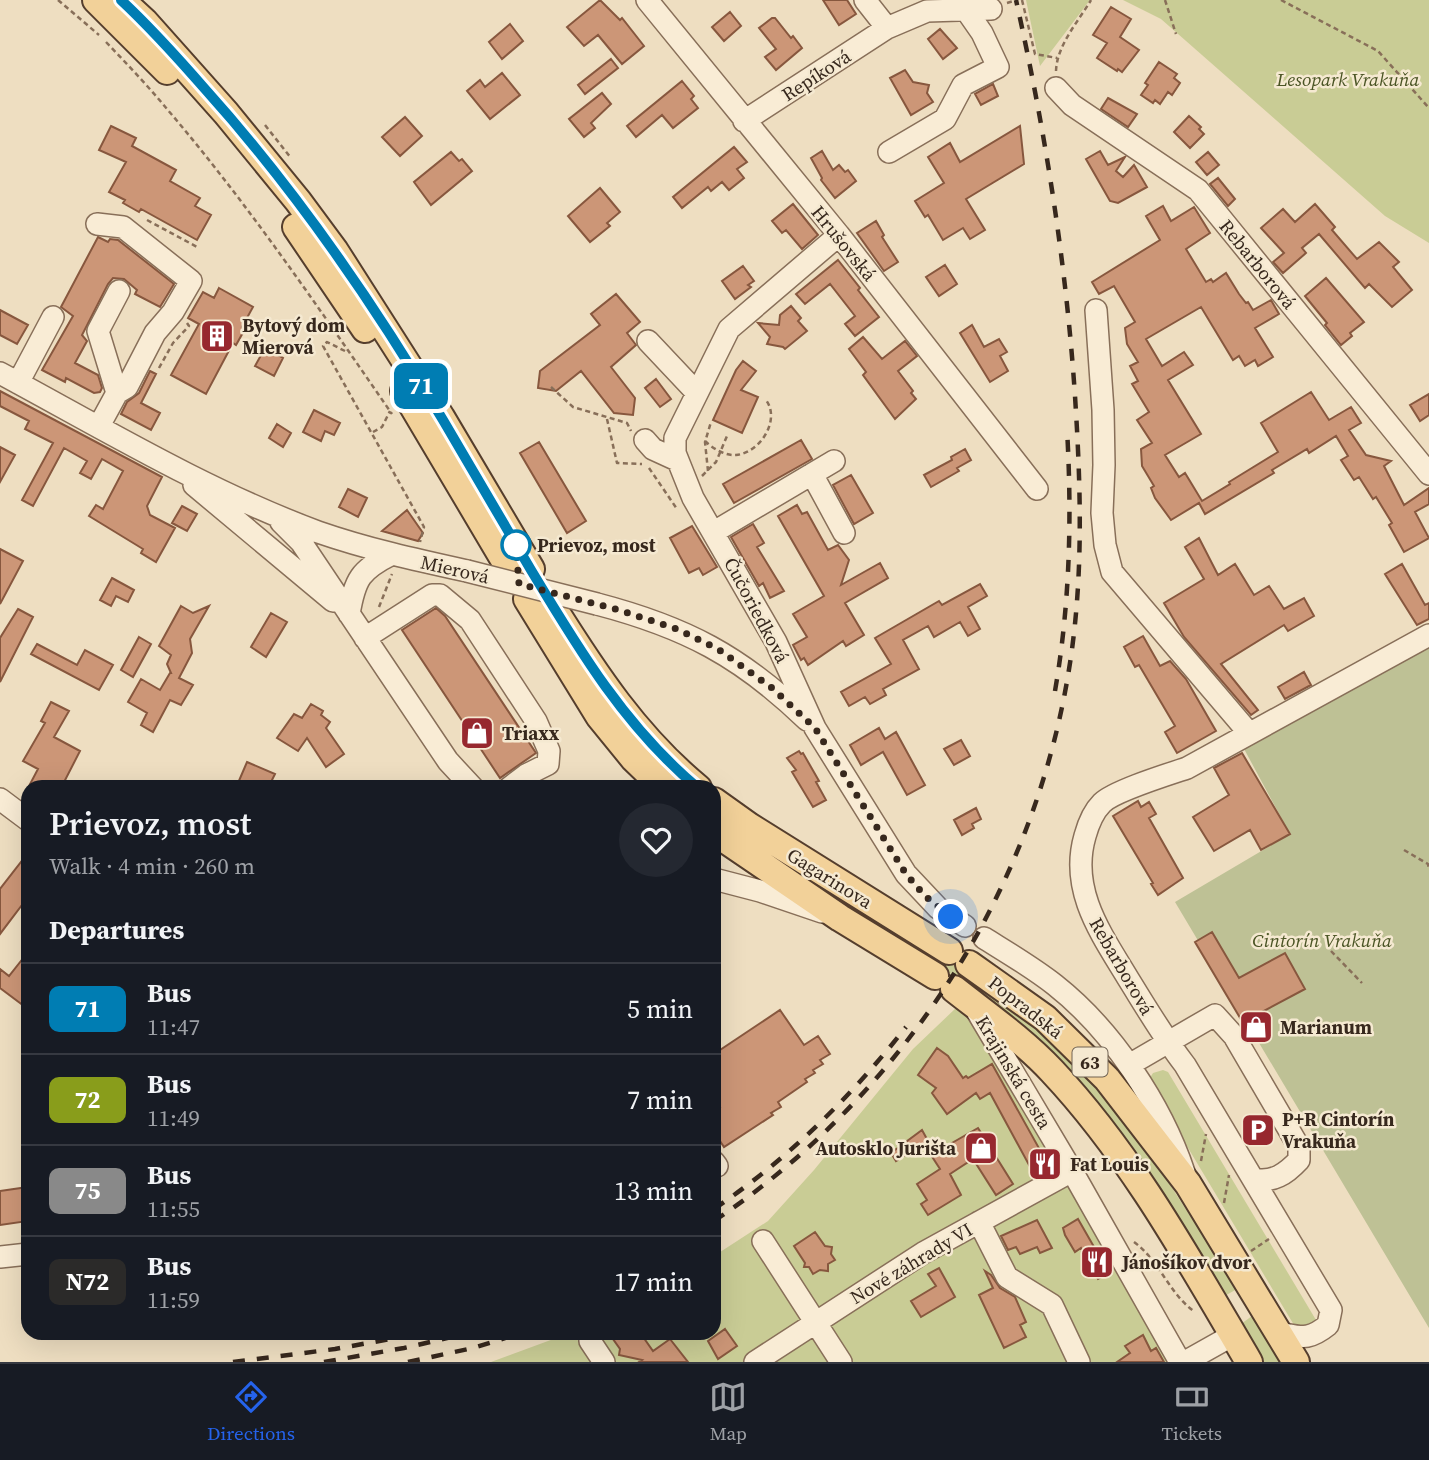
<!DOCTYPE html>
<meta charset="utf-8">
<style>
body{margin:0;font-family:"Source Serif 4",serif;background:#242831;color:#f1f3f6;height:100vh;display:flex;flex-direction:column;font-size:26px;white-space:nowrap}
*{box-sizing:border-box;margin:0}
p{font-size:23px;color:#9ea1a6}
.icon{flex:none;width:38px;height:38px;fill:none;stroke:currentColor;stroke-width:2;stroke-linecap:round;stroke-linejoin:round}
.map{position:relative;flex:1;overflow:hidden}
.panel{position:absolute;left:21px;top:780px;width:700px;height:560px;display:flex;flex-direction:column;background:#171b24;border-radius:21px;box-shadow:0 7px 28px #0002}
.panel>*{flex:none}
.badge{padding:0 14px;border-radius:10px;font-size:24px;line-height:46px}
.you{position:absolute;width:35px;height:35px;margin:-18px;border:5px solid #fff;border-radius:50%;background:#1a73e8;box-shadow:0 0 0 10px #1a73e833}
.map>.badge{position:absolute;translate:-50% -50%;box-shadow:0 0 0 4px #fff}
h2{padding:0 28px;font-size:26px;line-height:63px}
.round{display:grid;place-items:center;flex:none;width:74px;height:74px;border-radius:37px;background:#242831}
.head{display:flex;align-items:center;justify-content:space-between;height:119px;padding:0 28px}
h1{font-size:33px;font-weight:600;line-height:52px}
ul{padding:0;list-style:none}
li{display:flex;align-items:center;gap:21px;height:91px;padding:0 28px;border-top:2px solid #363941}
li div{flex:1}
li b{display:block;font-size:26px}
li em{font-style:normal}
li .badge{min-width:77px;font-weight:700;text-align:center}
.menu{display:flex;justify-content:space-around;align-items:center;height:98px;border-top:2px solid #363941;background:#171b24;font-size:19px;color:#9ea1a6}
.menu a{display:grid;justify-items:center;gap:4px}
.menu .current{color:#2563eb}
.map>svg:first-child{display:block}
</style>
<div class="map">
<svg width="1429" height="1362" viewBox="0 0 1429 1362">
<rect width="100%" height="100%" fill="#eedec1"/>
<path fill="#c9cc95" d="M1026,0h64l-50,66z
M1123,0h306v243l-44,-27 -224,-197z
M714,810l285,185 49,42 85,90 104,162 -16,9 -103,-169 -56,-64 -74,-65 -37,-26 -89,-54 -148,-99z
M957,1007l33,35 185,320h-684l76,-28h147v-78l54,-35 46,-51 99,-121z
M1163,1070l5,2 148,248 -4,6 -15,4 -149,-249 5,-8z
M1252,1316l27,46h-16l-22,-38z"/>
<path fill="#bec195" d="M1429,644v684l-254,-426 115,-68 -47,-87z"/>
<path fill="#cc9677" stroke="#87573e" stroke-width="2" d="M600,0l20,20 2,-2 22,28 -22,18 -24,-29 -14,11 -17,-19z
M823,0h24l9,14 -17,11z
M1111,7l20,12 -11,18 19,13 -17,22 -4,-3 -1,2 -20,-13 10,-15 -14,-8z
M730,12l11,14 -17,15 -12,-14z
M772,18h3l16,20 2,-2 9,12 -26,22 -11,-13 11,-8 -17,-21z
M510,24l13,17 -21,18 -13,-17z
M940,29l17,19 -14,11 -15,-20z
M611,59l7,9 -33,26 -7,-9z
M1159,62l18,12 -3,4 6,5 -8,12 -4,-3 -8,12 -5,-4 -2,3 -12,-8 7,-10 -3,-2z
M905,70l8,12 16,3 -2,8 6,9 -22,13 -21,-37z
M502,73l18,22 -30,24 -23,-28 13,-11 5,7z
M682,81l12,15 -3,3 7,9 -25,20 -11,-13 -26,22 -9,-11z
M993,84l5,12 -17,9 -6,-11z
M602,93l9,11 -20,19 4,5 -11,9 -15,-18z
M1108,98l29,16 -9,13 -27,-18z
M1189,116l12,11 -2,2 5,5 -14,14 -16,-16z
M405,117l17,19 -22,20 -18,-19z
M111,126l25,12 -4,8 44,24 -6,11 30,17 -5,8 16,9 -14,25 -56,-31 -2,3 -16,-9 2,-3 -16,-8 17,-30 -27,-12z
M1020,126l4,38 -58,35 19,31 -15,9 -7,-11 -20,12 -15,-25 -3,2 -10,-16 29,-18 -16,-26 22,-14 10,19z
M734,147l13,15 -10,7 7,9 -15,12 -7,-8 -11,9 -3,-4 -26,21 -9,-11z
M822,151l11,19 6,-5 6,7 3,-2 8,11 -21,17 -14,-18 1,-2 -11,-20z
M1100,151l8,14 17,-8 -9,14 7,6 11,-12 13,22 -29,16 -8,-2 -24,-42z
M451,152l8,9 3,-2 10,12 -41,34 -17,-23z
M1208,152l11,13 -12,10 -11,-13z
M1218,178l17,21 -7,7 -18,-22z
M600,188l20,24 -13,11 3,3 -20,16 -22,-26z
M793,204l25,31 -16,14 -16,-19 -4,3 -10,-12z
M1315,204l20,23 -3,3 25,29 22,-17 20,20 -6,5 19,23 -20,17 -23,-23 -4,4 -46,-54 -17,14 4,5 -23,20 -10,-11 11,-9 -23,-25 22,-19 12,13z
M1163,206l8,15 23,-14 16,26 -24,16 20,33 5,-3 2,3 13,-9 13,21 7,9 2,-1 5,8 18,-10 8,14 -24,14 18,29 -15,9 -3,-6 -10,6 -6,-10 -6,4 -32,-53 -55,32 16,27 22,-14 9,13 -25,15 33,54 -36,21 14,22 6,-4 17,28 28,-17 -1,-2 49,-30 -17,-29 50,-31 18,28 22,-13 10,16 -12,7 17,25 25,6 -7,5 20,39 25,-17v16l-14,8 14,26 -25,14 -15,-27 3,-2 -16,-26 -3,2 -14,-22 -5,3 -13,-20 7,-4 -12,-20 -27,17 -2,-4 -35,21 2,3 -69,41 -6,-11 -28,17 -16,-22 -4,-10 3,-2 -12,-20 -1,-17 11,-6 -15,-23 12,-8 -17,-28 6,-3 -8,-15 8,-4 -11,-18 -2,-16 10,-6 -21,-36 -15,8 -7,-12 68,-42 -14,-24z
M876,221l8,14 -2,2 16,25 -14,9 -27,-38z
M98,237l10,5 2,-3 8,1 56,44 -14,23 -25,-13 2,-4 -13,-11 -11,-1 -5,6 -26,51 5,6 -12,22 23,12 4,13 -2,4 -6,1 -28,-15 -1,4 -23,-12 31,-54 -12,-9z
M838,260l22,28 -2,2 21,27 -24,19 -10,-12 10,-8 -25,-32 -25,20 -9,-10z
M945,265l12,19 -18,12 -13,-19z
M743,266l11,15 -6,4 3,2 -16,12 -13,-18z
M1326,278l38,44 -14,11 2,3 -11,9 -16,-20 2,-2 -22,-27z
M219,288l34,19 -11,20 3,2 -9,16 -3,-2 -27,51 -35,-19 28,-51 -11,-6 15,-26 11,6z
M616,294l24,28 -13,11 9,12 -25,22 24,31 -2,17 -19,-2 -33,-42 -25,20 -18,-3 2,-17 60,-46 -9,-11z
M791,306l10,12 -3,3 9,10 -22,18 -2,-2 -16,-3 3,-7 -12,-14 21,2 1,-10z
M0,310l28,15 -11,19 -17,-9z
M972,325l12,22 15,-8 8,13 -7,4 8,15 -18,11 -30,-49z
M863,337l19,22 23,-18 12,15 -19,15 15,20 -2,2 5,6 -21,20 -32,-44 3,-3 -17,-23z
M265,348l18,10 -9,18 -19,-10z
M743,361l13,10 -15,19 17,7 -16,36 -29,-13 23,-50z
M150,371l6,3 -15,29 19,10 -9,17 -30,-16 6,-12 12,-9z
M656,379l15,20 -11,8 -15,-19z
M0,391l162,86 -15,29 3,9 25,13 -19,34 -15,-9 2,-4 -54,-33 7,-11 7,4 20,-38 -21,-12 -11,20 -11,-6 7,-12 -23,-13 -31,58 -11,-6 31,-57 -28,-14 4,-8 -29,-15z
M1429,394v21l-9,6 -10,-16z
M314,410l26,13 -6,12 -9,-4 -4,10 -18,-9z
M277,424l14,9 -8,14 -14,-9z
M801,440l11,19 -78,44 -11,-19z
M539,442l47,79 -19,12 -47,-80z
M0,447l15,8 -15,27z
M965,449l6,11 -14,8 2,3 -28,16 -7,-12 28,-15 -1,-3z
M851,475l22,38 -19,11 -21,-39z
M348,489l19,9 -9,19 -19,-10z
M797,505l5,9 5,-2 21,38 10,-5 11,15 -8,25 39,-22 8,15 -43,25 19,32 -18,11 -3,-5 -35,24 -4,-7 -3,2 -8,-15 14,-8 -14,-23 31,-18 -46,-80z
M182,506l15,8 -10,17 -15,-8z
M407,510l16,23 -5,8 -36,-10z
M753,524l11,19 -7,4 27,44 -14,7 -7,-15 -4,3 -28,-49z
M692,526l25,41 -14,8 -4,-7 -10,5 -19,-35z
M1199,538l19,37 17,-11 19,31 15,-9 15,23 20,-11 10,18 -26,15 -4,-6 -63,39 37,46 -7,5 -67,-78 -20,-34 40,-24 -19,-32z
M0,549l23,12 -23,43z
M1402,564l23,41 4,-2v16l-12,6 -32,-51z
M112,578l22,12 -6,12 -12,-6 -5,10 -11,-6z
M980,584l7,12 -19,11 12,22 -12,7 -8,-14 -26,15 -6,-11 -25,14 16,29 -36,20 3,6 -16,9 -5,-7 -16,9 -8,-14 50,-28 -16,-26 64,-37 3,4z
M181,606l12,7 16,-7 -19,33 2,14 -13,25 14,7 -12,20 -11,-5 -17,32 -12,-7 6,-12 -19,-11 13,-23 19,11 10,-17h1l-4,-9 4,-9 -12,-9z
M436,608l9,8 91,137 -36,25 -98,-148z
M18,609l15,8 -33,65v-44z
M271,613l16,9 -21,35 -15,-10z
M1143,636l17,30 10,-5 16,18 30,52 -39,22 -12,-21 10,-6 -36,-61 -4,2 -11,-20z
M139,637l12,7 -18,33 -12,-7z
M37,644l40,21 8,-15 28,15 -14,25 -68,-36z
M1304,672l7,13 -26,14 -7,-12z
M51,702l18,9 -15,26 26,14 -19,37h-33l10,-19 -15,-8 22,-38 -4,-2z
M311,704l12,7 -2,4 9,7 -4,6 18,26 -18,13 -19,-29 -9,13 -21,-13 17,-24 8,4z
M879,728l6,11 11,-7 29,53 -18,10 -24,-43 -22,13 -11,-20z
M961,740l9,16 -16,9 -10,-16z
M799,751l2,3 2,-1 16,28 -3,1 10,18 -13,7 -21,-35 4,-2 -9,-12z
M1242,753l48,81 -29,16 -11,-20 -36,21 -21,-34 36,-22 -15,-27z
M247,762l28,12 -7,14h-19l-11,-5z
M1138,801l3,6 8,-5 7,12 -7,4 34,60 -25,17 -7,-11 2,-1 -40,-67z
M976,808l5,11 -9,5 2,4 -12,7 -8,-15z
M28,853v44l-28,37v-45z
M1212,932l27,46 46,-25 20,36 -45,24 8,15 -16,10 -57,-96z
M28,952v57l-28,-21v-19l9,7z
M780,1010l24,35 14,-9 12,18 -10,6 3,4 -10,6 2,3 -10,6 2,3 -29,20 3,5 -10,6 2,2 -49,32 -10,-15v-21l6,-4 -6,-9v-44z
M937,1048l11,8 15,22 3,-2 2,2 24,-14 58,104 -15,8 -45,-83 -10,6 -4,-6 -29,21 -15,-21 4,-5 -18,-13z
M978,1128l35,56 -17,11 -23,-36 -23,15 11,21 -33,20 -7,-11 6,-4 -10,-16 23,-15 -9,-14z
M922,1130l6,11 -32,20 -5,-8z
M28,1187v34l-28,4v-34z
M1078,1219l31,54 -11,6 -17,-31 -6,4 -10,-17 -2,-7z
M1037,1220l15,28 -12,5 -3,-6 -17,7 -4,-7 -8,3 -7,-14z
M815,1232l10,14 7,1 -1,7 4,6 -7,4v7l-8,-1 -7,4 -4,-7h-5l1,-4 -11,-17z
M939,1268l16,29 -34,20 -10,-16 25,-15 -8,-12z
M985,1271l6,4 9,13 15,9 11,25 -6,3 6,12 -22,11 -25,-53 14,-7z
M725,1329l12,17 -19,13 -10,-18z
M622,1334h19l12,17 17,-12 18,23h-49l3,-2 -23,-5 1,-6 -7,-10z
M1143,1335l8,16 5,-3 8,14h-47l13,-9 -5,-7z"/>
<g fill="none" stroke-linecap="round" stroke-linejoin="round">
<g stroke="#886f59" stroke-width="24">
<path id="minor" d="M647,0l192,235 198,254
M865,0l22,28
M1056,88l16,17 126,85 231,284
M744,121l143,-93 40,-17 64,-2
M889,152l56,-33 18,-34 35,-18 -16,-34 -16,-23
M97,224l26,3 68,54 -18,31 -18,21 -28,54 -10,6 -18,33
M839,235l-110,94 -54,109v15l18,45 83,144 39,86 91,146 32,34 27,18
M1096,310l7,100 1,55 -2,48 3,32 7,27 137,161
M648,341l49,52
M0,373c104,56 207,118 318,159 49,17 99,28 149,39
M18,383l35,-66
M117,393l-19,-62 21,-40
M645,440l8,9 24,11
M812,474l32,59
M194,485l139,116
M281,522l20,20 147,219 25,27
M714,532l120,-71
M597,604c88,23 144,52 210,116
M349,614c6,-35 11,-44 43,-60
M365,638l67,-43h8l30,25 66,101 13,30 -1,13 -22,11 -17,13
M0,799l28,21
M714,879l46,12 62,21
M984,938c24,15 48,29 71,47 57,45 106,119 129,187
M978,1013l94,158 108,191
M1129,1065l86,-50 19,21 65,111v13c-13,14 -26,23 -46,19
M714,1162l3,4
M979,1222l28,55 45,28 27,57
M763,1241l78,121
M0,1257l28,-3
M1279,1333c23,4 29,8 49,-8l3,-15 -146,-245c-21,-27 -38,-56 -56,-85 -27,-45 -60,-89 -44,-144 3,-11 9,-25 17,-33 12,-12 67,-29 85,-35l242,-133
M590,1341l14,21
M755,1362l168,-109 149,-82
M1185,1362l48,-27"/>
</g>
<g stroke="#553e2d" stroke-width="30">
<path id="major" d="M96,0l71,71
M121,0l23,21 82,92 72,88 37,50 106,166 90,152
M296,227l69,102
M404,391l102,172
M527,599l72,117 35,43 30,29
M552,606c42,67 84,131 146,182
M714,801l35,25 200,125
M714,832l126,86 95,58
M969,964l76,54 62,61 81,105 108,178
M954,989c33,26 69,51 98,82 80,85 138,191 197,291"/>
</g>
<path stroke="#886f59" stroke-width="2.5" stroke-dasharray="5 3.5" stroke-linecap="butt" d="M58,0l41,35
M1022,0l13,54 22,4
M1165,0l11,34
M1281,0l97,51 51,57
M1007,3l10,-3
M106,42c21,22 42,44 61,67 82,96 153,201 225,305
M1056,71c1,-26 22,-49 35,-71
M265,125l26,33
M147,220l52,28
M345,351l-18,-9 -4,4 101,181 -4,15
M159,368l14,-25 16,-17 -2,-3
M551,387l22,20 54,16 4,8
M607,419l10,44 25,1
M373,432l9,-5 8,-16
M705,441c7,7 20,15 31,14 24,-2 45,-35 30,-55
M649,468l28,41
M708,471l-3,-29 6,-20
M702,476l14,-14 11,-26
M379,607l13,-33
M1404,850l24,14 1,5
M1331,951l31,32
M1201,1161l5,-27
M1224,1203l5,-28
M1134,1242c26,19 35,52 61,70
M1251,1251l18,-12"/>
<use href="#minor" stroke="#f9ecd5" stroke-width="21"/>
<use href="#major" stroke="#f2d199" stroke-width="26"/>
<path stroke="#37281d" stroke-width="4.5" stroke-dasharray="12 12" stroke-linecap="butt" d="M1055,691c15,-87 17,-174 12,-262
M714,1209c74,-50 137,-112 192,-182
M714,1221c199,-133 333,-350 360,-588 9,-79 6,-159 1,-237 -9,-134 -30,-266 -59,-396
M233,1362l102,-13 83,-15
M324,1362l80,-14 61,-14
M408,1362l65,-14 45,-14"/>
<g stroke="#886f59" stroke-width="24" stroke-linecap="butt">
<path id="minor-bridge" d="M467,571l130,33"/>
</g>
<use href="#minor-bridge" stroke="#f9ecd5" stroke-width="21"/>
</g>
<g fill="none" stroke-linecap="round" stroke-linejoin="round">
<g stroke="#fff" stroke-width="16">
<path id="line" d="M121,0c30,28 57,58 84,89 91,101 168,213 238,331 29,50 59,100 88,150 48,80 95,158 167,218"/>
</g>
<use href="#line" stroke="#007db3" stroke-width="10"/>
<path stroke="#37281d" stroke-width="7" stroke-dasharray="0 12.6" d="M516,545l3,39 100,26 58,19 41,20 54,39 43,40 91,146 19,22 26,21"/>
</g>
<defs>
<g id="building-square" transform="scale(1.75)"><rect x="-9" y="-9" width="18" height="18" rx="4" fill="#97282f" stroke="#f5e9d1"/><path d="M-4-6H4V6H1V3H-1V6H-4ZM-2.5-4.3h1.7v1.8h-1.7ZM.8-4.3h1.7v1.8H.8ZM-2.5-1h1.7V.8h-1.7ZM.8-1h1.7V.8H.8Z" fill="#fff"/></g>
<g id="shop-square" transform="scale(1.75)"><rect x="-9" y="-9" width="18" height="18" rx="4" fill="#97282f" stroke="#f5e9d1"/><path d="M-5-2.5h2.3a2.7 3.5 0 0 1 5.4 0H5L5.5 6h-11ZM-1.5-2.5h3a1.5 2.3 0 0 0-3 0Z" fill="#fff"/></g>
<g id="parking-square" transform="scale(1.75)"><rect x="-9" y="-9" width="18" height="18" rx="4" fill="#97282f" stroke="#f5e9d1"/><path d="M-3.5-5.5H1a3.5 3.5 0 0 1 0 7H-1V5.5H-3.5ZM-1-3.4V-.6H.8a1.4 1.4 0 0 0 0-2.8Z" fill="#fff"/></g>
<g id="restaurant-square" transform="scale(1.75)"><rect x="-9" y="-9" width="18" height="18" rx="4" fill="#97282f" stroke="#f5e9d1"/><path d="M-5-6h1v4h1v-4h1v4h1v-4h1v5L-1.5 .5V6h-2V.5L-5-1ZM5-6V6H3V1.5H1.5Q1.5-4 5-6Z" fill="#fff"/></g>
</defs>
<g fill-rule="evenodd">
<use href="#building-square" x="217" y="336"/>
<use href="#shop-square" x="477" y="733"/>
<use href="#shop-square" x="1256" y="1027"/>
<use href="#parking-square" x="1258" y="1130"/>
<use href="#shop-square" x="981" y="1148"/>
<use href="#restaurant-square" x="1045" y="1164"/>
<use href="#restaurant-square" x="1097" y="1262"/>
</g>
<circle fill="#fff" stroke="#007db3" stroke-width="3.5" cx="516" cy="545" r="14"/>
<g text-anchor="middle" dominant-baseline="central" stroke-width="5" stroke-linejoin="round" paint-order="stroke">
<rect fill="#f5e9d1" stroke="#706253" stroke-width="2" x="1072.5" y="1047.5" width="35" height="29" rx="5"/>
<g font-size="18" font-weight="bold" fill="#37281d">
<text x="1090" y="1062">63</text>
</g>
<g font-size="19" fill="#37281d" stroke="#f5e9d1">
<text transform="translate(816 75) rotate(-33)">Repíková</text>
<text transform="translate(844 243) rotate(51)">Hrušovská</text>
<text transform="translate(1258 264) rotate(51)">Rebarborová</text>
<text transform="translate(455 569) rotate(13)">Mierová</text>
<text transform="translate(757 610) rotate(62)">Čučoriedková</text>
<text transform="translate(830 878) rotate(32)">Gagarinova</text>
<text transform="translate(1122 966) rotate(60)">Rebarborová</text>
<text transform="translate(1026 1007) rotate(38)">Popradská</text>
<text transform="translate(1014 1072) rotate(59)">Krajinská cesta</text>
<text transform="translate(911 1263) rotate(-31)">Nové záhrady VI</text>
</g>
<g font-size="19" font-style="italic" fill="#4a5424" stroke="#f5e9d1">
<text x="1348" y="79">Lesopark Vrakuňa</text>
<text x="1322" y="940">Cintorín Vrakuňa</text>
</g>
<g font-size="19" font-weight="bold" fill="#37281d" stroke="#f5e9d1" text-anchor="start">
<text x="242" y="325">Bytový dom<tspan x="242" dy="22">Mierová</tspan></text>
<text x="502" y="733">Triaxx</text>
<text x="1280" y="1027">Marianum</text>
<text x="1282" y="1119">P+R Cintorín<tspan x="1282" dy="22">Vrakuňa</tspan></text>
<text x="956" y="1148" text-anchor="end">Autosklo Jurišta</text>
<text x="1070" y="1164">Fat Louis</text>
<text x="1122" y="1262">Jánošíkov dvor</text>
</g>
<g font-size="19" font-weight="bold" fill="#37281d" stroke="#f5e9d1" text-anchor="start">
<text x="537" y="545">Prievoz, most</text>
</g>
</g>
</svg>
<div class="you" style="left:951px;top:917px"></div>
<b class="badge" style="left:421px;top:386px;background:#007db3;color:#fff">71</b>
<section class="panel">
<div class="head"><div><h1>Prievoz, most</h1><p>Walk · 4 min · 260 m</p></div><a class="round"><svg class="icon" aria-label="heart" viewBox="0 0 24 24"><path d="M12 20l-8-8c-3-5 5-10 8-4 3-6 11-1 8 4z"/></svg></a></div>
<h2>Departures</h2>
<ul>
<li><span class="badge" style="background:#007db3;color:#fff">71</span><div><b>Bus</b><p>11:47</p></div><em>5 min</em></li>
<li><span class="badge" style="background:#899d1b;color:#fff">72</span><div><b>Bus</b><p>11:49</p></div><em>7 min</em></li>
<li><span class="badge" style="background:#898989;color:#fff">75</span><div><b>Bus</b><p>11:55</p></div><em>13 min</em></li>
<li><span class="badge" style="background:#2b2a29;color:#fff">N72</span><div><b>Bus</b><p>11:59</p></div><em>17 min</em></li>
</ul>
</section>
</div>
<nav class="menu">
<a class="current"><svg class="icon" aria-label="directions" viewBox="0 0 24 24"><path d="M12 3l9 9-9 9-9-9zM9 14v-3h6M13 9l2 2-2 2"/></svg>Directions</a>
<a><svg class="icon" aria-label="map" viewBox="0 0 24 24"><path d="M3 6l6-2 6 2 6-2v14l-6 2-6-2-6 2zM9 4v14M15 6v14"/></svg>Map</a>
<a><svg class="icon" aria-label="tickets" viewBox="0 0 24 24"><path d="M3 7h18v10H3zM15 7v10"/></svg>Tickets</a>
</nav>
